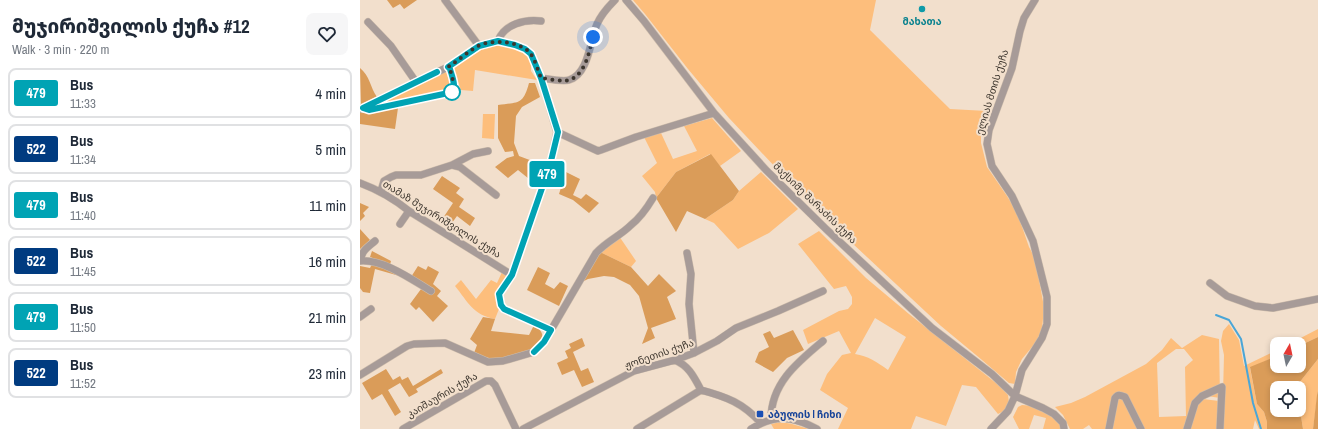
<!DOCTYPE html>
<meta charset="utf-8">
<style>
body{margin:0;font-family:"Archivo Narrow","Noto Sans Georgian",sans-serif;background:#f6f6f7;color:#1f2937;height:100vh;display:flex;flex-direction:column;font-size:15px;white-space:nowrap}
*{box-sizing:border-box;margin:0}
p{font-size:13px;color:#747a83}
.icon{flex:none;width:22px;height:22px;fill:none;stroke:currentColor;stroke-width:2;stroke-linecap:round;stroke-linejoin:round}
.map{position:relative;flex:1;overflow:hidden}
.details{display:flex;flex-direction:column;background:#fff;width:360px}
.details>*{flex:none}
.badge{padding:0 8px;border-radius:3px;font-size:14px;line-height:26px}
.needle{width:26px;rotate:9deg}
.tools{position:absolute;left:910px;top:337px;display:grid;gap:8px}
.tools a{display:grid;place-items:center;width:36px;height:36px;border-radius:8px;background:#fff;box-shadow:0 2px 6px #0003;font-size:20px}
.you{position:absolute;width:20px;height:20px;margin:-10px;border:3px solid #fff;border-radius:50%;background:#1a73e8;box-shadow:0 0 0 6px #1a73e833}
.map>.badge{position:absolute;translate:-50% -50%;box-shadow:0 0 0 2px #fff}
.round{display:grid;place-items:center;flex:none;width:42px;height:42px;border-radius:8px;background:#f6f6f7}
.summary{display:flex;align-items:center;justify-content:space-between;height:68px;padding:0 12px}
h1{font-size:19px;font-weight:800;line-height:30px}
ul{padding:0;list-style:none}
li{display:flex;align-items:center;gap:12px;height:50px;margin:0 8px 6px;padding:0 4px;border:2px solid #e0e1e3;border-radius:8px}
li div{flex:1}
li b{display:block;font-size:15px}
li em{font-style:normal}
li .badge{min-width:44px;font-weight:700;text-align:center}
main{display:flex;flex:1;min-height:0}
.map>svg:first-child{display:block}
</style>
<main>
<section class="details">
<div class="summary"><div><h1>მუჯირიშვილის ქუჩა #12</h1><p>Walk · 3 min · 220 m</p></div><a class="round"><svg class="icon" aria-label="heart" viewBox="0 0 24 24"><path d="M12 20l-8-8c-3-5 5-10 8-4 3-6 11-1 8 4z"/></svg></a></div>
<ul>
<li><span class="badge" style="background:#00a3b4;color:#fff">479</span><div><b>Bus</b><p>11:33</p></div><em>4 min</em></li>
<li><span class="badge" style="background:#003b80;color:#fff">522</span><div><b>Bus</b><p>11:34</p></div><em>5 min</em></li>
<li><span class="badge" style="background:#00a3b4;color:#fff">479</span><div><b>Bus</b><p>11:40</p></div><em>11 min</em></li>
<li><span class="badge" style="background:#003b80;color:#fff">522</span><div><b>Bus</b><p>11:45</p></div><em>16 min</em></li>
<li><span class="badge" style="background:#00a3b4;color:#fff">479</span><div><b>Bus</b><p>11:50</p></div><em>21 min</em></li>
<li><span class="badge" style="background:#003b80;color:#fff">522</span><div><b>Bus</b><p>11:52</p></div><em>23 min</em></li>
</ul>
</section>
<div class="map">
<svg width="958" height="429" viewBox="0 0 958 429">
<rect width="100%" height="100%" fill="#f2dfcc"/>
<path fill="#fdbe7c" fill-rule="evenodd" d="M273,0h243l-6,30 80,79 37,2 -6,19v13l6,24 20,29 10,16 12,35 6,11 9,49 -2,23 -5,11 -15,18 -6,13 -1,12 -6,-1 -27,-23 -41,-34 -133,-124 -79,-84 -41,-49 -43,-55z
M135,46c13,0 22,2 33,8l3,9v8l6,9 -62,-10 -2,21 -12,-1 -7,-19 1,-5 26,-16z
M86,71l5,14 -1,4 -78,18z
M123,114h12l-1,25 -12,-1z
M352,118l29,33 -21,15 -10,-12 -34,18 -20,26 -1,-6 -13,-16 15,-13 -13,-26 17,-4 12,26 24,-8 -13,-25z
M401,172l37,37 -29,24 -31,16 -24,-26 -9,-4 28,-19 6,-9z
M459,231l47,47 43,36 92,73 7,8 1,7 -3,8 -8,4 -22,-27 -14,-2 -16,41 -30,-10 -5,13h-73l10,-21 -28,-18 7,-16 15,-19 9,-2 -12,-22 -31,13 -5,-14 36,-19 9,-2 4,-5v-7l-6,-11 -12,3 -36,-45zM515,318l31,19 -18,33c-11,-8 -20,-14 -33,-16z
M259,236l17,25 -5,6 -31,-15z
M142,272l6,4 -12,22 3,11 -4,10c-22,-4 -27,-17 -40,-33l6,-6 15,19 15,-19 6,3z
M869,324l10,16 5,26 33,-16v6l-27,12 7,36 7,8 3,10v7h-8l-4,-9 -2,9h-32l2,-35 1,-39 -3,-14 2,-10z
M958,329v8l-19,9v-2h-10z
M842,335l17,4 1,59 -19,-3 -15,34h-44l-15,-34 -10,-1 -9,35h-16l-3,-4 -6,4h-13l-7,-14 -8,-8 16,-4 14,-6 61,-33 16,-14 9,-12 11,10zM816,349h8l9,11 -8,7 1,49 -27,1 -2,-54z
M958,359v32l-5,38h-10l-4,-26v-20z
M757,397l7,2 15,30h-28z
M843,399l16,2 -1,28h-28l5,-20z
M662,405l12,1 23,12 5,11h-19l3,-11 -12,-3 -5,14h-10l-6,-12 5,-10z
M421,422l11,2 17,5h-35l-3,-5z"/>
<path fill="#da9c59" d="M27,0h30l-13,9 -4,-5 -7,4z
M0,68c10,8 10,19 17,29l-16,8z
M169,83h6l5,14 -18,10 -6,9 -2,27 5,13 24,9 -3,12 -6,6 -16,-13 -10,8 -13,-11 12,-9 7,-2 -1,-5 -8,1 -7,-14v-33c21,-3 25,0 31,-22z
M38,108l-3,21 -35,-5v-11z
M351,154l28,37 -6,9 -28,19 -18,-8 -11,21 -20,-34 20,-26z
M206,172l14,7 -7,16 8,4 5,-5 13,9 -10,10 -16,-13 -14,-6z
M82,176l18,12 -4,5 8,6 -5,8 16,11 -5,8 -13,-10 -8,11 -8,-6 12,-18 -20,-14z
M0,203l9,4 -6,6 2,3 -5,5z
M0,229l10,11 -10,9z
M12,251l19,10 -1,4 -20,-8z
M240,252l31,15 17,19 11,-12 17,17 -9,6 9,22 -25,9 4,10 -13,6 6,-16 -9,-32 -9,-11 -16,-8 -10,-1 -16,3 -8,4z
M12,264l16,6 15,7 -28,-8 -5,24 -7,-1 -3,-4v-22l10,2z
M58,266l8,4 2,-4 11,6 -6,12 8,7 -4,5 11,10 -15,16 -14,-15 -3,3 -6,-6 14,-19 -13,-8z
M178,267l12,6 -5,11 9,5 6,-7 8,4 -9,20 -32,-16z
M123,317l12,2 -4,12 38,4 5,-10c26,17 -15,33 -30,34 -11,1 -20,-2 -30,-6l3,-8 -7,-6z
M433,330l11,20 -17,8 -14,14 -18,-10 4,-10 10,-5 -6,-13 7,-3 4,7z
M958,337v22l-19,24v5h-22v22h22v-7l4,26h-36v-7l-3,-10 -7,-8 -7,-37 27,-11v10h22v-20z
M222,338l3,8 -12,6 8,19 7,-3 6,14 -12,5 -8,-17 -12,5 -5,-12 11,-5 -3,-7 6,-3 -2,-4z
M26,369l7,11 7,-4 2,4 6,-3 5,9 28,-17 2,4 -27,16 2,3 -9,5 -9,-14 -12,7 13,22 -6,4 -13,-22 -10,6 -10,-17z
M958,391v38h-5l4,-34z"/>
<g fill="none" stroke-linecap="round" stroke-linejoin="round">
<path stroke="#4aa6d7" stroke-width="2" d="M856,315l13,5 12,19 12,64 8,26"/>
<g stroke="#cebdac" stroke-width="8">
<path id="minor" d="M85,0l34,46
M266,0l18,21 70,92 52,57 60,59 106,99 60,46 23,22 28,12 11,6 9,9 1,6
M8,22l23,24 25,36
M138,41c6,-17 27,-22 43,-20
M181,78c7,1 22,4 28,2 20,-6 21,-40 28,-56 4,-9 11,-17 18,-24
M3,108l6,2 84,-18c3,-7 -1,-16 -3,-23l-2,-2
M0,109l88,-42 31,-21 19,-5 17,4 10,4 6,5 10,24 16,54 -7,33 -38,110 -13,19 2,11 3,4 47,21
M197,132l41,19 3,-1 35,-13 78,-24
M92,165l8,2 36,28
M0,183c19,7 33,15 49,28l103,64
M21,191l3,-10 7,-4 5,-2h25l31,-10 21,-11 15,-3
M40,224l9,-13
M327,253l4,21 -2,30 5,49
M1,260c0,-9 7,-13 14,-19
M0,261c23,-2 51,18 71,30
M850,283l17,13 28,10 18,2 45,-9
M0,317l11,-8
M315,360c14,6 19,17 26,30 26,7 42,13 60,33
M0,375l47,-29 7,-2 31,-1 43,19 15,-1 31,-9 10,-10 52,-89c11,-12 24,-17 35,-28 9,-7 16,-17 22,-27
M411,419c0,-36 27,-57 52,-78
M43,429l83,-48h5l4,4 21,44
M163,429l111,-58 41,-11 19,-7 23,-12 19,-13 42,-17 45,-20
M277,429l64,-39
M391,429c23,-15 42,-13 66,0
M631,429l17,-18 7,-15 7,-26 20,-32 5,-14v-27l-14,-56 -21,-45 -20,-30 -5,-22 2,-14 23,-62 8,-37 4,-13 11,-18
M749,429l6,-31c3,-4 5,-3 10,-1l16,32
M827,429l8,-26 7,-7 20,-9 -2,42"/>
</g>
<use href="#minor" stroke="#a79b98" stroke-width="7"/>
</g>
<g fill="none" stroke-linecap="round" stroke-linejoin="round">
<g stroke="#fff" stroke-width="9">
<path id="line" d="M77,72l-74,36 6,2 84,-18c3,-7 -1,-16 -3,-23l-2,-2 31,-21 19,-5 17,4 10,4 6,5 10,24 17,54 -8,33 -38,110 -13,19 2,11 3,4 47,21 -7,12 -10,10"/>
</g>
<use href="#line" stroke="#00a3b4" stroke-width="6"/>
<path stroke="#3c352d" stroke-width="4" stroke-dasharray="0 7.2" d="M92,92l3,-4 -5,-19 -2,-2c10,-6 19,-15 30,-21 13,-7 42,-5 52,7 5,6 8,18 11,25 7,1 23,4 29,2 16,-7 19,-28 23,-43"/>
</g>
<circle fill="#0f9aa8" stroke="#f2dfcc" stroke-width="1.5" cx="562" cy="9" r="4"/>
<circle fill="#fff" stroke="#00a3b4" stroke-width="2" cx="92" cy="92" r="8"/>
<rect fill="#1a4fb4" stroke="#f2dfcc" stroke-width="1.5" x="396" y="410" width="8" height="8" rx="2"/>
<g text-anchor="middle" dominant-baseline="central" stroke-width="4" stroke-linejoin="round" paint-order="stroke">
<g font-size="10" font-weight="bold" fill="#0d838f" stroke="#f2dfcc">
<text x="562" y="21">მახათა</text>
</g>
<g font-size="10" fill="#3c352d" stroke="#f2dfcc">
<text transform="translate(632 92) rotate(-73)">ელიას მთის ქუჩა</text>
<text transform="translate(455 203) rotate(44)">მაქსიმე შარაძის ქუჩა</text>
<text transform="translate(82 219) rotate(32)">თამაზ მუჯირიშვილის ქუჩა</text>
<text transform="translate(299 354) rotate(-19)">ჟონეთის ქუჩა</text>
<text transform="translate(82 395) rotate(-30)">კაიშაურის ქუჩა</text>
</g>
<g font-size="10" font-weight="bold" fill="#164399" stroke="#f2dfcc" text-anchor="start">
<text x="408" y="414">აბულის I ჩიხი</text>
</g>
</g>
</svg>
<div class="tools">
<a><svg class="needle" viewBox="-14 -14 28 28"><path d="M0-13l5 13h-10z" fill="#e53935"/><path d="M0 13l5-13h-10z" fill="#747a83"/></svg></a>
<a><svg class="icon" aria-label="locate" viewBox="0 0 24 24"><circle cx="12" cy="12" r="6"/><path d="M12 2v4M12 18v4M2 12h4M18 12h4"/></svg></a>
</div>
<div class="you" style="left:233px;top:37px"></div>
<b class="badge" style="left:187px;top:174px;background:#00a3b4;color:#fff">479</b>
</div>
</main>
